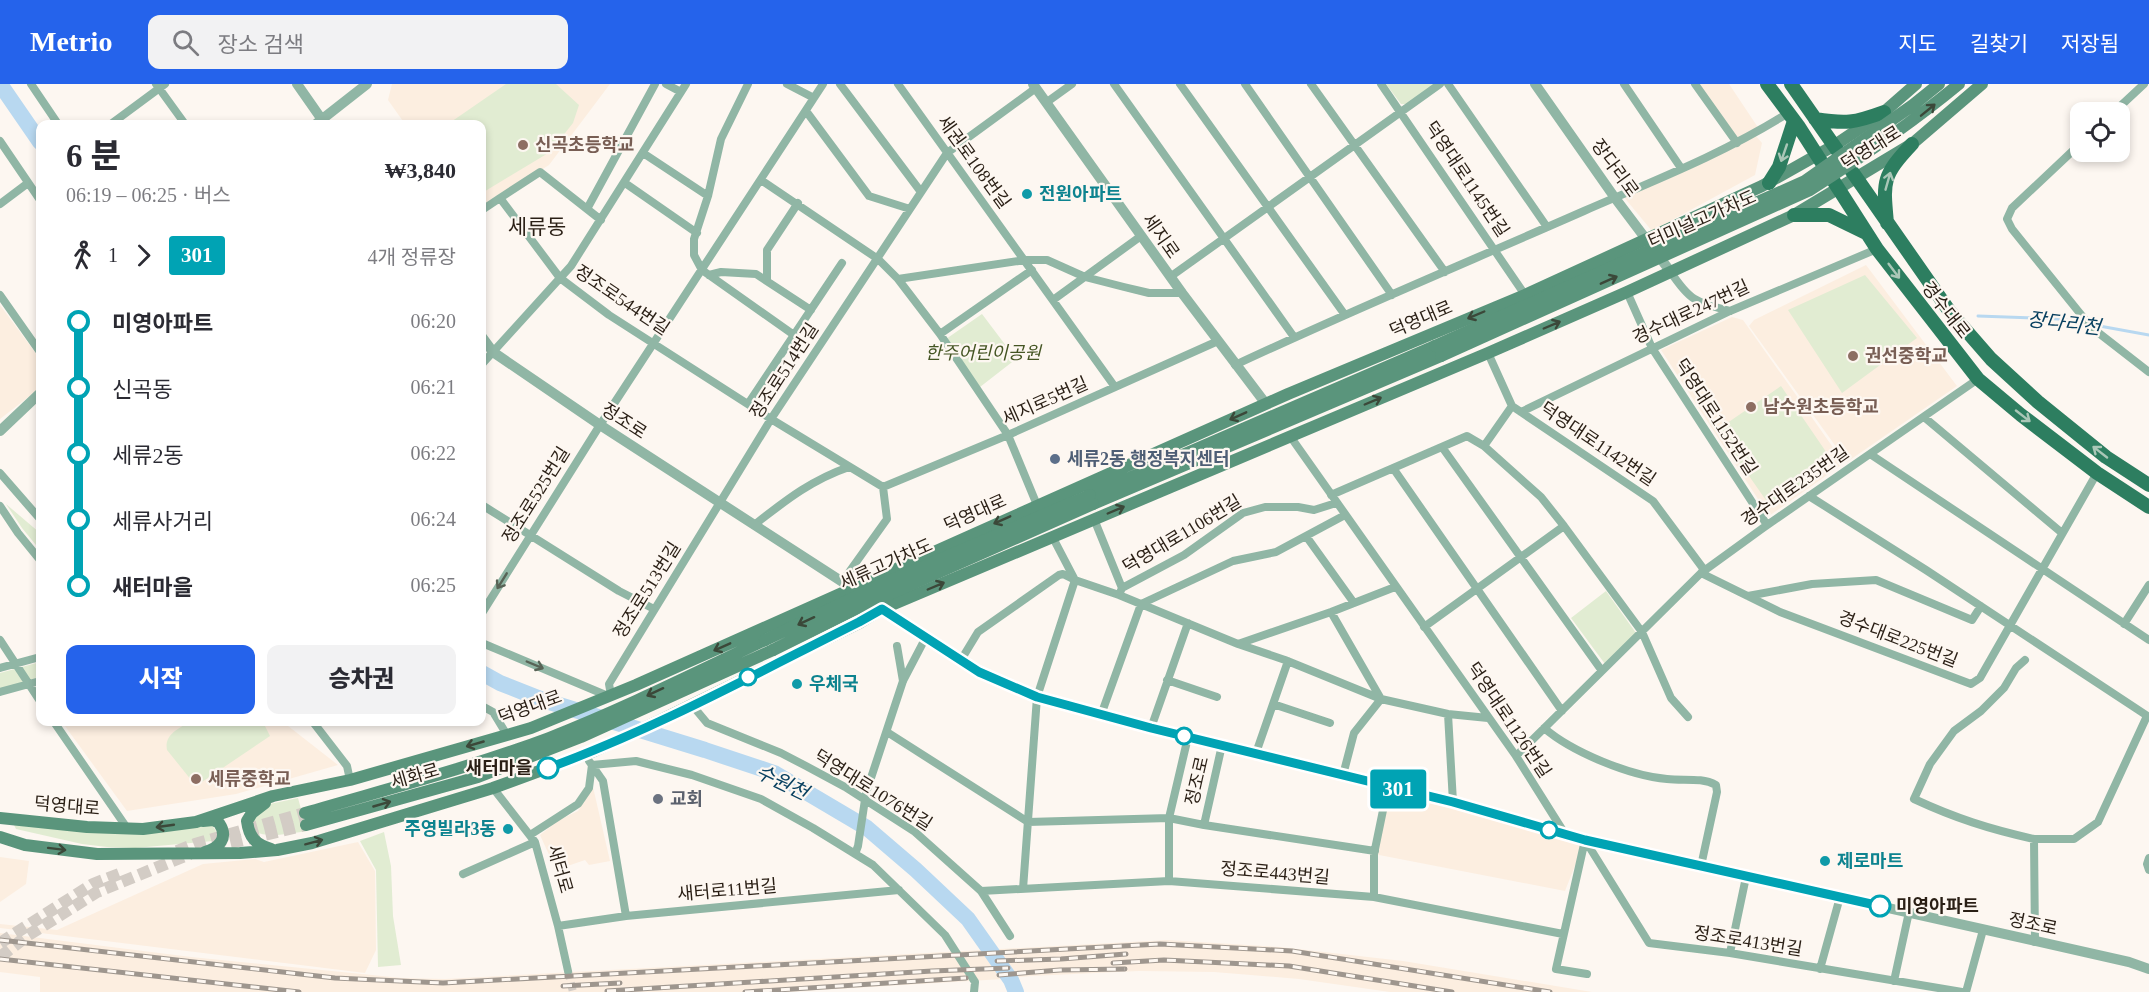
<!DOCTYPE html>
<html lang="ko">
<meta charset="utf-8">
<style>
body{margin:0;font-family:"Times New Roman","Noto Sans KR",serif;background:#f2f2f3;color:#2b2b33;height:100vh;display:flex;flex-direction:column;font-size:22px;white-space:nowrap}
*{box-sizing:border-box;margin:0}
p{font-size:20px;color:#7c7c81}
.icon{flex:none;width:33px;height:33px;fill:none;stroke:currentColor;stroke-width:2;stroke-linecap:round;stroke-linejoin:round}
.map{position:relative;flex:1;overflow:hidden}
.side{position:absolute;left:36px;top:36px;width:450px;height:606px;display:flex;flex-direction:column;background:#fff;border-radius:12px;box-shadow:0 3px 9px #0003}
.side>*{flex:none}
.badge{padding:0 12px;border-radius:4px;font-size:21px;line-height:39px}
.buttons{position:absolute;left:2070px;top:18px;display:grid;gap:12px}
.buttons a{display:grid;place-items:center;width:60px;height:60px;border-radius:12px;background:#fff;box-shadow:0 3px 9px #0003;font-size:30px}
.map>.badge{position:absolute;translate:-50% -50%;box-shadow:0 0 0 3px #fff}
.legs{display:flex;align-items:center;gap:9px;height:66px;padding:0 30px;font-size:20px}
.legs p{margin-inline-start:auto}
.head{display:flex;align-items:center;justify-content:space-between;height:102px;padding:0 30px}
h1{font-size:33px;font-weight:800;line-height:45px}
.cta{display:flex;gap:12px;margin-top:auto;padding:12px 30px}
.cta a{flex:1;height:69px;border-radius:12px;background:#2563eb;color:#fff;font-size:24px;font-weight:800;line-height:69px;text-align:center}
.cta a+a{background:#f2f2f3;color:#2b2b33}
ul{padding:0 30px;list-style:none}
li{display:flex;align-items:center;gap:21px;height:66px;font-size:22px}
li i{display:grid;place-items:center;width:9px;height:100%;margin:0 8px;background:currentColor}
li i::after{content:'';width:15px;height:15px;margin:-8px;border:4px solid;border-radius:50%;background:#fff}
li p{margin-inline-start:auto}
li:first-child i{background:linear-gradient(#0000 50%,currentColor 0)}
li:last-child i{background:linear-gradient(currentColor 50%,#0000 0)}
header{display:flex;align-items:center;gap:36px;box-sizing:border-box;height:84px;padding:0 30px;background:#2563eb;color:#fff}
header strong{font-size:28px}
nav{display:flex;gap:33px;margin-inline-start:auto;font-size:21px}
.search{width:420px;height:54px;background:#f2f2f3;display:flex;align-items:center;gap:15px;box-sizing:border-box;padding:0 21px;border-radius:12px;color:#7c7c81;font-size:22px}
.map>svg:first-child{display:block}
</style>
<header>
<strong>Metrio</strong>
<div class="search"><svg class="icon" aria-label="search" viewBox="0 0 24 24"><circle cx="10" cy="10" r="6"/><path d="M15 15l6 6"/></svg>장소 검색</div>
<nav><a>지도</a><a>길찾기</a><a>저장됨</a></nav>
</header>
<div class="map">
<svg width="2149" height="908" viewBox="0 0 2149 908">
<rect width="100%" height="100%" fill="#fdf7f1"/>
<path fill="#fceee0" d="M392,0h218l-61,81 -67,43v-84h-77l-17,-24z
M1697,0h32l30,45 -22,11z
M1756,52l6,7 -7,32 -103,56 -29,-35z
M1866,181l91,121 -110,76 -98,-136 5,-6z
M0,221l40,54v29l-40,31z
M1732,233l11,3 101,143 -75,53 -108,-166z
M62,638h221l55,43 -102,29 -109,17z
M1388,702l197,54 -20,51 -191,-37z
M593,703l17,74 -21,4 -4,-5 -29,10 -16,-35 19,-15 19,-9z
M358,758l17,29 1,79 -11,23 -365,-45v-4l57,6 146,-66 52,-5 9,3z
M0,773l29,4 -3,23 -26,18z
M0,849l191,24 211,21 43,1 722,-39 113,7 123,14 189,31h-202l-91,-13 -85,-7 -75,-1 -108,5 -28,3 -216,13h-747v-15l-40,-5z"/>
<path fill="#e1ecd2" d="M506,0h50l23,21 -6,18 -23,29 -68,41v-69h-34z
M1386,0h49l-28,20h-6z
M1865,191l52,63 -75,55 -54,-83z
M982,230l34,45 -36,28 -34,-48z
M1781,302l52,76 -63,44 -53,-76z
M6,420l34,29v17l-18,-22z
M1606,507l30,42 -31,31 -34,-46z
M40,578v17l-40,10v-16z
M189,638h74l7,14 -74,50 -29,-36c-3,-15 11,-21 22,-28z
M298,714l9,33c-15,2 -39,8 -53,0l-3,-9 14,-17z
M14,741h198l4,6 -3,10 -78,7 -28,-1 -25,-3 -66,-15z
M384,748l7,34 2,50 8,49 -23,2 -2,-97 -16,-29z"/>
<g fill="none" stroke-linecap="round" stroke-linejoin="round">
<path stroke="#b8d8f0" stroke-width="3" d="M1978,232l81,3 25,4
M2094,241l55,10"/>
<path stroke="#b8d8f0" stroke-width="16" d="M0,0l40,58
M482,589l18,10 43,17 162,50 69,23 93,55 49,42 52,49 43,61 5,12"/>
<path stroke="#d3ccc5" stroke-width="8" stroke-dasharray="8 4" stroke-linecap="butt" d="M568,887l5,21"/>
<path stroke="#d3ccc5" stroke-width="12" stroke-dasharray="12 6" stroke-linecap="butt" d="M213,763l93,-22
M177,767l18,-7 110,-31
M0,859l93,-59 26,-10
M0,873l27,-21 70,-44 93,-38"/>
<path stroke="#90b6a5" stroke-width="8" d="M31,0l27,40
M156,0l29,40
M666,0l15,8
M748,0l-27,55 -13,57 -14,43v16l8,15 92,65
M787,0l27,14
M840,0l81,108
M898,0l217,303
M1114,0l180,253
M1180,0l165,231
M1245,0l147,211
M1311,0l134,188
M1381,0l144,211
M1448,0l99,143
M1624,0l57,84
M1695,0l42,59
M1047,18l25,-18
M806,27l63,85 41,13
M2114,28l30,-28
M111,40l54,-40
M0,57l40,59
M2080,60l-68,64 -5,11 5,10 79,98 58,45
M643,69l65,43
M761,96l117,79 20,20 42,55 68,101 29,70
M625,99l72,50
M500,114l40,-26 61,48
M0,120l28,-21
M587,125l68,-125
M482,126l18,-12 60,80 49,37 162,104 112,68 125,-52 210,-94
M1670,187c20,30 25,31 60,40
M709,191l12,-3 35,2 55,36
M1170,193l270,-193
M898,195l127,-19h22l38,17 39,10 25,6h33
M767,197v-31l31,-47
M1627,208l25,56 115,177
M0,211l40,57
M1053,216l88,-64
M940,250l92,-64
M1488,269l24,53 141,95 52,70
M482,280l89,-98 115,-182
M1235,281c115,-54 233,-103 349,-154 69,-30 141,-58 204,-98
M748,320l94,-141
M1521,328l209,-101 147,-62
M1924,333l138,116
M1290,352l226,320 49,78
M1484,362l57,51 23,29 78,106 29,66 17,19
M1442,363l160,224
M1870,370l279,186
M1393,384l169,243
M0,389l40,46
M1331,411l136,-59 17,10 28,-40
M1809,412l117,74 223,147
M482,421l137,86 35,18
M0,422l18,27 22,27
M1094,435l28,69
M754,441c31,-24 57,-45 95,-58
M1052,452l23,44 44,15 119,49 47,16 96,39 67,15 40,4
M1306,452l48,67
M1701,489l79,39 191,72 9,-6 117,-205
M842,498l45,-63 -4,-32
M1119,511l3,-7 62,-33 59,-42 22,-6h33l16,3 22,-7
M1748,512l64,-12 64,-4 96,40 9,-14
M1331,528l50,87 -27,34 -11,42
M482,529l118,-188 223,-341
M2124,540l25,-39
M1424,543l140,-101
M0,556l40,61
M482,559l126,53
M1238,560l93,-32 64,-25
M897,562l6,35
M961,576l17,-28 81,-57 4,-1 12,6 -38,117 -14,192
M2025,576l-9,8 -12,20 -23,23 -27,20 -24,33 -16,35c41,19 75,30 120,40
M0,584l40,-11
M1167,596l50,17
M0,608l40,-11
M611,611l-2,-11 162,-265 176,-266 89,-65
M1273,620l57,19
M692,621l15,18 74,30 25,13 39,21 70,45 66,59 29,45
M482,622l11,6 14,23
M1448,630l5,88
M1101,631l40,-111 92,-43 43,-9 69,-37
M54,638l73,106
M313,638l34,44 3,14
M1151,644l37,-105
M1544,644c28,24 86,48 123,51 17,2 34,-2 49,6l1,7 -16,74
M887,648l141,90 141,-4 35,7 18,-80
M1256,669l32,-92
M1516,672l185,-183 62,-45 215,-149
M589,677l14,20 23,135
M592,681l44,-4 56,14 69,24 52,29 60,37 72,70 30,47 -1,10
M493,704l42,54 23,84 10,45
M1204,741l171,26
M530,751l48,-31 11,-16 3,-23
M1585,756l64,103 81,10 232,39
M1585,756l-29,129 31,5
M855,770l3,-8 8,-53 37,-112 23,-44
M2149,774l-2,6 2,6
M463,790l72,-32
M1169,797v-63l19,-81
M981,807l188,-10 205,16 189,37
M1374,813v-43l14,-68
M558,842l68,-10 273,-26
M2035,858l-1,-103h40l24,-17 49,-106
M1730,869l16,-76
M1820,885l20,-72
M1894,897l15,-69
M1966,908l17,-62"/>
<path stroke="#90b6a5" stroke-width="10" d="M297,0l28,40
M1033,0l149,209 84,111
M1535,0l80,114 55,73
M316,40l51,-40
M482,253l11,15 107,73 258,167
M0,347l40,-38
M878,522l101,66 58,25 114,31 302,74 132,38 544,122 20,7"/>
<path stroke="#5a957c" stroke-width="12" d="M1090,411l345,-149
M1093,420l348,-148
M265,719l-13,10 -5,8c2,16 8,23 24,28
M305,729c82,-24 164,-45 244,-75 74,-29 144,-64 216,-98
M0,734l87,9 56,2 53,-7 77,-26 77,-16 157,-45 24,-7 105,-43 652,-291 237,-99 237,-109 73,-41 49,-33 32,-28
M203,737l10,-1 6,3c10,15 0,25 -14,29
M306,741l172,-48 103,-40 192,-87
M0,753l25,8 72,9 143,-1 37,-3 35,-7 181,-55 101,-37 67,-31 198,-97 23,-14 606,-256 139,-61 167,-77 118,-71 70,-60"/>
<path stroke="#2d7e60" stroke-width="14" d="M1767,0l32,43 78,122 101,130 43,36 76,58 52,34
M1791,0l159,228 41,47 47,43 68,55 43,28
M1815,35c31,5 39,4 69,-7
M1769,99l10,-16 15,-46
M1794,131h35l37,18
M1887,139c-4,-42 -5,-47 25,-79"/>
<g stroke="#9e968e" stroke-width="5">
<path id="rail" d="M0,856l335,38 108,5 717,-39 132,7 258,41
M0,875l299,33
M997,877l64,-2 65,-5
M1113,879l51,-3 125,6 163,26
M999,891l61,-5 65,-1
M563,902l57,-3
M607,907l325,-20 76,-3
M745,908l221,-14"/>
</g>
<use href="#rail" stroke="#fdf7f1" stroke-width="3" stroke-dasharray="9" stroke-linecap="butt"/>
<path stroke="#5a957c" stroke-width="12" d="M1435,262l370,-165 108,-76 26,-21
M1441,272l369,-166c52,-33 102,-67 149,-106
M765,556l120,-57 205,-88
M773,566l85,-42 235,-104"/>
</g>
<defs><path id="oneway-shaft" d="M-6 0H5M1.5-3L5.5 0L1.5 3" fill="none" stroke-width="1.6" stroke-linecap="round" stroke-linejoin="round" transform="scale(1.5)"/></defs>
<g stroke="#3b4839">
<use href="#oneway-shaft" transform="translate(1928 26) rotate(-39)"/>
<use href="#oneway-shaft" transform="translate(1609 196) rotate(-24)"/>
<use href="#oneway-shaft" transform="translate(1476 231) rotate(157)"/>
<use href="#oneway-shaft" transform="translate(1552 241) rotate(-23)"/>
<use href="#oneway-shaft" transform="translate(1373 317) rotate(-23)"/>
<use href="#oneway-shaft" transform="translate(1238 332) rotate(156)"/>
<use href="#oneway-shaft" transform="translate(1116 426) rotate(-23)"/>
<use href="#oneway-shaft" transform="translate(1002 436) rotate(156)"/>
<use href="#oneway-shaft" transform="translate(936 502) rotate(-23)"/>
<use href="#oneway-shaft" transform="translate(806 537) rotate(155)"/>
<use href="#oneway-shaft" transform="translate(722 563) rotate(156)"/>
<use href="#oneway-shaft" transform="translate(655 608) rotate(155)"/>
<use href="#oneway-shaft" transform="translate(475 660) rotate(164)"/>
<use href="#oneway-shaft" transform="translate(382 720) rotate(-16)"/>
<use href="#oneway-shaft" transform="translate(165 742) rotate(172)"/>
<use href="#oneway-shaft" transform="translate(314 758) rotate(-15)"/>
<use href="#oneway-shaft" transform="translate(57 765) rotate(7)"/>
</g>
<g stroke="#aac7b7">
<use href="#oneway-shaft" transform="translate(1784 69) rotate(109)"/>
<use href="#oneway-shaft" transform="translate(1888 97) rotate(-74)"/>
<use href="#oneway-shaft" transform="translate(1894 187) rotate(53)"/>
<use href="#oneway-shaft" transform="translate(2023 332) rotate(38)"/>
<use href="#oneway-shaft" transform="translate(2100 368) rotate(-142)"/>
</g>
<g stroke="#586356">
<use href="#oneway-shaft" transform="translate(502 497) rotate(122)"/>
<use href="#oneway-shaft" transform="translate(535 581) rotate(23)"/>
</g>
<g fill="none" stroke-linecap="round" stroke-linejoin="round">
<g stroke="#fff" stroke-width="14">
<path id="line-1" d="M548,684c107,-39 209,-95 311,-146l23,-13 97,63 58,25 114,31 302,74 132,38 295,66"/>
</g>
<use href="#line-1" stroke="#00a3b4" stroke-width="9"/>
</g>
<g fill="#8d6e63" stroke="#fdf7f1" stroke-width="2">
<circle cx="523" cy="61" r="6"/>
<circle cx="1853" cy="272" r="6"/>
<circle cx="1751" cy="323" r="6"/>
<circle cx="196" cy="695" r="6"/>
</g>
<g fill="#0f9aa8" stroke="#fdf7f1" stroke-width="2">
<circle cx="1027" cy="110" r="6"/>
<circle cx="797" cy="600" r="6"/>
<circle cx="508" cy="745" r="6"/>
<circle cx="1825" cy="777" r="6"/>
</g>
<circle fill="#5c6f8a" stroke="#fdf7f1" stroke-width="2" cx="1055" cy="375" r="6"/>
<g fill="#fff" stroke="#00a3b4" stroke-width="3">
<circle cx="748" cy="593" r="8"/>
<circle cx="1184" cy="652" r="8"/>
<circle cx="548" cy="684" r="10"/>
<circle cx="1549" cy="746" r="8"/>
<circle cx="1880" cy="822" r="10"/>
</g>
<circle fill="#6b7280" stroke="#fdf7f1" stroke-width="2" cx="658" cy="715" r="6"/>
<g text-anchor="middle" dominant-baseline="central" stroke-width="4.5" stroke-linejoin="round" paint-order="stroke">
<g font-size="18" font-weight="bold" fill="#785e54" stroke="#fdf7f1" text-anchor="start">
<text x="535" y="61">신곡초등학교</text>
<text x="1865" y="272">권선중학교</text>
<text x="1763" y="323">남수원초등학교</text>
<text x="208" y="695">세류중학교</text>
</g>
<g font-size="18" fill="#2a1f15" stroke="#fdf7f1">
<text transform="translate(1871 64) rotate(-32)">덕영대로</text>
<text transform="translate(974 78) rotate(54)">세권로108번길</text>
<text transform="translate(1615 84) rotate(54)">장다리로</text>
<text transform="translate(1467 95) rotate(56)">덕영대로1145번길</text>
<text transform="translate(1702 135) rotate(-24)">터미널고가차도</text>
<text transform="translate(1161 152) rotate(55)">세지로</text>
<text transform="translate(622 216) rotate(34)">정조로544번길</text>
<text transform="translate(1946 226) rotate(52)">경수대로</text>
<text transform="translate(1691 228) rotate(-25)">경수대로247번길</text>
<text transform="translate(1421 235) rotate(-23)">덕영대로</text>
<text transform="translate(784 287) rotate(-57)">정조로514번길</text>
<text transform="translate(1045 317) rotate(-24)">세지로5번길</text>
<text transform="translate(1716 333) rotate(57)">덕영대로1152번길</text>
<text transform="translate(624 337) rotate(33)">정조로</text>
<text transform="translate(1598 360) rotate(34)">덕영대로1142번길</text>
<text transform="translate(1795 402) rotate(-35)">경수대로235번길</text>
<text transform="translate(536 411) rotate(-58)">정조로525번길</text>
<text transform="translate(975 429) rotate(-24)">덕영대로</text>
<text transform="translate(1182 450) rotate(-31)">덕영대로1106번길</text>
<text transform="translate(886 480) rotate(-24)">세류고가차도</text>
<text transform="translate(647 506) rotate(-58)">정조로513번길</text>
<text transform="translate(1898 555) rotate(21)">경수대로225번길</text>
<text transform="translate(530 623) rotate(-20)">덕영대로</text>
<text transform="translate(1509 636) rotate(56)">덕영대로1126번길</text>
<text transform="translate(415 692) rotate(-16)">세화로</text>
<text transform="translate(1197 697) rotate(-77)">정조로</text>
<text transform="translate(873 706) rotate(32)">덕영대로1076번길</text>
<text transform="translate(67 722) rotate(5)">덕영대로</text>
<text transform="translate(560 785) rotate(74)">새터로</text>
<text transform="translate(1275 789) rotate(5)">정조로443번길</text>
<text transform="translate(727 806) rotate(-5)">새터로11번길</text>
<text transform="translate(2033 840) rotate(12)">정조로</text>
<text transform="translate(1748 857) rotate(9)">정조로413번길</text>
</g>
<g font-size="18" font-weight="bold" fill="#0d838f" stroke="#fdf7f1" text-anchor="start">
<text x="1039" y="110">전원아파트</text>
<text x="809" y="600">우체국</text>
<text x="496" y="745" text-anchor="end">주영빌라3동</text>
<text x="1837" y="777">제로마트</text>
</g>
<g font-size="18" font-style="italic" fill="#445523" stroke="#fdf7f1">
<text x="983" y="269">한주어린이공원</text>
</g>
<g font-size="18" font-weight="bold" fill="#4e5e75" stroke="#fdf7f1" text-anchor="start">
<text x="1067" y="375">세류2동 행정복지센터</text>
</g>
<g font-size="18" font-weight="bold" fill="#2a1f15" stroke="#fdf7f1" text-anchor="end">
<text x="532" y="684">새터마을</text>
<text x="1896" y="822" text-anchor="start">미영아파트</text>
</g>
<g font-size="18" font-weight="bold" fill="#5b616d" stroke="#fdf7f1" text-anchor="start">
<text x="670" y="715">교회</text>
</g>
<g font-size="20" font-style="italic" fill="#084060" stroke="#fdf7f1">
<text transform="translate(2064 239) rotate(7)">장다리천</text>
<text transform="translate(782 698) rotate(26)">수원천</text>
</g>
<g font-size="21" fill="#2a1f15" stroke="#fdf7f1">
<text x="537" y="143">세류동</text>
</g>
</g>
</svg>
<div class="buttons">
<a><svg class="icon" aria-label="locate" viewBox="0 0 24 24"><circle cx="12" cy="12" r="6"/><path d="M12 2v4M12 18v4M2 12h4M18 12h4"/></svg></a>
</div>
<b class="badge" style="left:1398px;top:705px;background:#00a3b4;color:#fff">301</b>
<section class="side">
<div class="head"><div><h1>6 분</h1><p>06:19 – 06:25 · 버스</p></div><b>₩3,840</b></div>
<div class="legs"><svg class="icon" aria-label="walk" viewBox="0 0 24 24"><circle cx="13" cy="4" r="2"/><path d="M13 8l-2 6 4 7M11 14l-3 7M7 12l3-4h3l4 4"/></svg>1<svg class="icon" aria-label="forward" viewBox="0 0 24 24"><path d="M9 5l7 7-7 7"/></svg><b class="badge" style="background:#00a3b4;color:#fff">301</b><p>4개 정류장</p></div>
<ul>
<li><i style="color:#00a3b4"></i><b>미영아파트</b><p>06:20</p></li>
<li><i style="color:#00a3b4"></i><span>신곡동</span><p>06:21</p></li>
<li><i style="color:#00a3b4"></i><span>세류2동</span><p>06:22</p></li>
<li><i style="color:#00a3b4"></i><span>세류사거리</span><p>06:24</p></li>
<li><i style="color:#00a3b4"></i><b>새터마을</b><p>06:25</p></li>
</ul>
<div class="cta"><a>시작</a><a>승차권</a></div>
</section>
</div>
